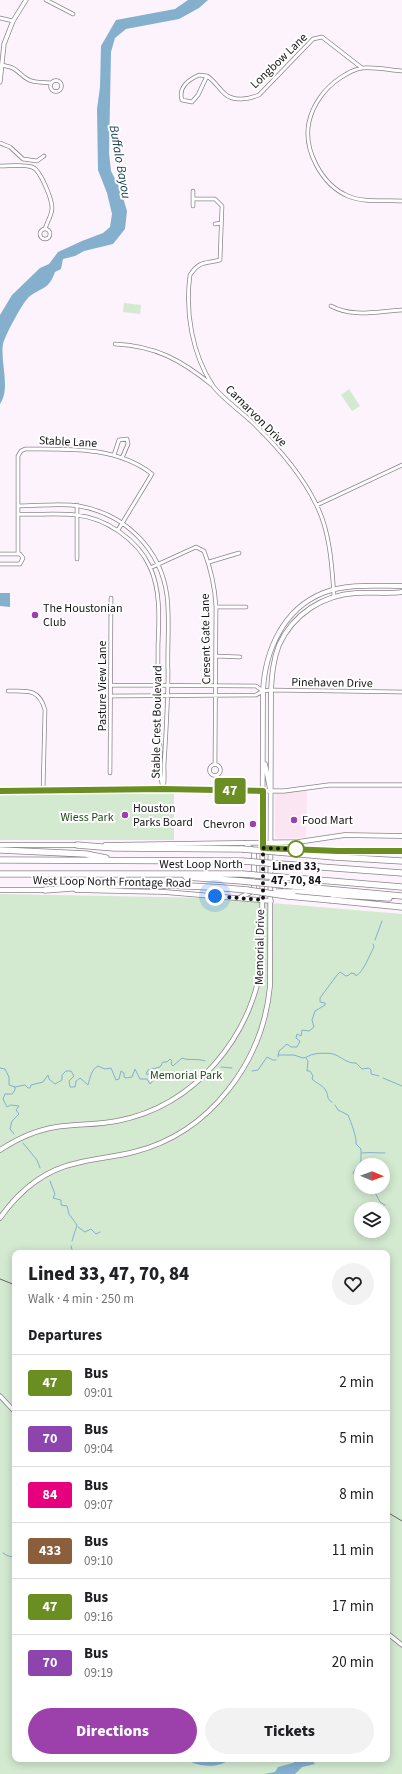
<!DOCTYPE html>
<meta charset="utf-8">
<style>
body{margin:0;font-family:"Source Sans 3",sans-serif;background:#f2f2f2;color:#202124;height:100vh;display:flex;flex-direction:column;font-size:15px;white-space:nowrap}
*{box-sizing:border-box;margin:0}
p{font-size:13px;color:#757577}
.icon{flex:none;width:22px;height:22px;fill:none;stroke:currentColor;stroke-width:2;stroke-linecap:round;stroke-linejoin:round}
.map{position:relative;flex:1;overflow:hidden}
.drawer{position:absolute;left:12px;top:1250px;width:378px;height:512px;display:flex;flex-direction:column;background:#fff;border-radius:8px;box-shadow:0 2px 10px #0003}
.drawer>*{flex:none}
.badge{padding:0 8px;border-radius:3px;font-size:14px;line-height:26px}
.needle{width:26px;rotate:91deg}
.buttons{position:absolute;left:354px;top:1158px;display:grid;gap:8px}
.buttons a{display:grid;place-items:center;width:36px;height:36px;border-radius:50%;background:#fff;box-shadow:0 2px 10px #0003;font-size:20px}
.you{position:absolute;width:20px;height:20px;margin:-10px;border:3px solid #fff;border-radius:50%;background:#1a73e8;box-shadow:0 0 0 6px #1a73e833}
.map>.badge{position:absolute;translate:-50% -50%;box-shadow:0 0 0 2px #fff}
h2{padding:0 16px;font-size:15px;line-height:36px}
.round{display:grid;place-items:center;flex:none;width:42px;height:42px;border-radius:21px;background:#f2f2f2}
.summary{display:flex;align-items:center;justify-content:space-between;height:68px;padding:0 16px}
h1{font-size:19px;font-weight:800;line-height:30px}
.primary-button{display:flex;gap:8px;margin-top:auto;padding:8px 16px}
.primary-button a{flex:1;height:46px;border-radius:24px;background:#9c41ac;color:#fff;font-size:16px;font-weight:800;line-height:46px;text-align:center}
.primary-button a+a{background:#f2f2f2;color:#202124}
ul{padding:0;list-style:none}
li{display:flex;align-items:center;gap:12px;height:56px;padding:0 16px;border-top:1px solid #e0e0e0}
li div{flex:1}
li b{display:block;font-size:15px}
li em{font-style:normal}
li .badge{min-width:44px;font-weight:700;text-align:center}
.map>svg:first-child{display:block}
</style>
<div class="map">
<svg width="402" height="1774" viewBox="0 0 402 1774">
<rect width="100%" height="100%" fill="#fcf3fd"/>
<path fill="#fbe5f3" d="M307,790l-1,47 -28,2 -3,-3v-43z"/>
<path fill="#d3e9d0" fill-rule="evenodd" d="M124,303l17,2 -1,9 -17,-2z
M349,389l11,17 -8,5 -11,-16z
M0,794h174v46h-174z
M0,894l211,4 191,16v860h-402zM361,1165h22v22h-22zM361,1209h22v22h-22zM15,1253h372v506h-372z"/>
<path fill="#84b0ce" d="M188,0h20l-9,8 -20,11 -53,10 -11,9 -4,14 -2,101 2,18 10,20 6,20 -2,18 -12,15 -29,7 -9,5 -12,3 -2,10 -6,3c-6,17 -12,15 -25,24 -7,5 -25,40 -27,48 -3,19 8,44 -3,60v-89l12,-20 28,-27 9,-4 9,-12 24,-11 21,-8 7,-6 2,-13 -5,-21 -9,-23 -1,-61 3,-22 1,-41 15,-26 59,-11z
M0,593h10v14l-10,-1z
M187,1759h42c-8,10 -34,8 -42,0z
M298,1759l15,2 2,3 -13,3 -7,7h-31l11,-2 3,-5 15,-4z"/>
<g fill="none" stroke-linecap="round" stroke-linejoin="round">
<path stroke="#84b0ce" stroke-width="1" d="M375,940l7,-19
M278,1055h16l9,3c4,0 7,-4 12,-4 2,-1 16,-1 18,0 8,2 14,10 23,9l6,6 7,-1 2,2v4l8,2
M278,1057l1,-6 8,-7 4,3h6l3,-6 -4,-3 1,-4 4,2 1,-6 7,1 5,-4 -2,-7 3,-9 10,-6v-2l-5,-1v-4l17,-23 3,-3 6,4 3,-1 2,-2 4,1 1,2c8,-5 13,-20 18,-29l-1,-3
M306,1058l2,3 -1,10h3l3,5 -1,3c4,4 12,7 14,12 3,5 0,8 6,11
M221,1067l11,1
M0,1068l5,1 4,8v8l6,2v3l-3,4h-7l-2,5 4,8 4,-2 8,1 -3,4 3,4 -7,7 -2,8 4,5
M252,1071l6,-1 9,-13 6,3h3
M383,1078l19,8
M15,1087l10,-2 3,3h2l1,-3 12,-3 5,-7 1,4 6,5 7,-4v-5l4,-4h5l3,5 -5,5 1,6h5l1,-6 4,-3 8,7c2,-7 3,-15 10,-19l7,3 6,-1 5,12 3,-1 2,-8 3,2v4l2,1 6,-1 3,-8 5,10h7l3,5 7,-8 -2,-2h-9l2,-4 12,-3 3,-5h4l3,-3 2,2 -1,3 2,2 9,-8c7,3 15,0 23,3
M335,1105l3,5 10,5c3,7 9,23 8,29l5,5v12l-8,12 4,2h4
M23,1143l14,17 3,8
M362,1153c8,-1 15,0 23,0
M50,1181l5,13 -2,4 8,2v5l6,1 2,8 8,11 -5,16
M372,1187l8,15 5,3
M78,1227l7,5 6,-3 5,5 4,-2
M71,1246l2,7
M3,1553l5,3 7,1"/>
<g stroke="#8c848c" stroke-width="4.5">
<path id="minor" d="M46,0l27,14
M0,18l13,3
M1,65c19,3 15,8 28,15 6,3 15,2 22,3
M402,71c-12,-1 -27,-4 -40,-3 -7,1 -16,6 -22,10 -15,10 -27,26 -31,44 -6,28 13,63 39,74 16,7 36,4 54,5
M199,75l8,1 -9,19 -6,7 -10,-2c-4,-13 6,-20 17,-25z
M207,76c8,5 11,12 18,18 9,8 24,5 34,1l54,-56 9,-2 40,31
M50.5 86a5.5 5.5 0 1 1 11 0a5.5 5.5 0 1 1-11 0Z
M0,143l10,4 13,12 14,2 7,-5
M0,166c10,0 22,-2 32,1 8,2 20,32 20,41 0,7 -5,14 -7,21
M193,199h22l7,7 -2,54c-14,4 -20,0 -30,15 -5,37 2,79 23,111 8,11 27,25 38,35 25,24 50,52 65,83 14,27 16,62 18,92
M193,206v-15
M215,224l6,-1
M40 234a5 5 0 1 1 10 0a5 5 0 1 1-10 0Z
M331,306c22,12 47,5 71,4
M115,344c41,2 66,16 97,41
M114,455l5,-15 8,-1 1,5 -6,14
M317,505l85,-40
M18,506c19,0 43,-3 61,0 46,8 82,43 88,90 3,25 0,51 1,76 0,31 -2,62 -4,93 0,9 1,16 -1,24
M18,514c19,1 39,-1 58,1 30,3 62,25 74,52 11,24 9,53 8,78 0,34 -1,67 2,101 1,13 -1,29 3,42
M18,553v-97l3,-5 4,-2c43,0 91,-3 127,25l-34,56
M0,554h20l3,4 -3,6h-20
M77,559v-54
M209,562l30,-9
M150,568l46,-21 8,4c7,18 11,37 12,56l-1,157
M216,607h30
M216,656l24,1
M111,685l145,1 7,5
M8,691c19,0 31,-3 37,19l-2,81
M111,696l145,-1 7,-4 8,-1 131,2
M209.5 770a5.5 5.5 0 1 1 11 0a5.5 5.5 0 1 1-11 0Z
M110,773l1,-175"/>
</g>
<g stroke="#8c848c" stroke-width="5">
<path id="tertiary" d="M0,82l4,-38 9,-23 13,-21
M0,791l163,-2 108,2h13l45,-6h73
M0,1396l15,16
M387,1633l15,12"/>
</g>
<g stroke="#8c848c" stroke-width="5.5">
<path id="secondary" d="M265,764l5,25
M0,845h78
M105,845l193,-3 47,-7 57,1
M268,849l70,2h64
M0,890h47
M76,890l89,2 106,9
M241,897l8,-4 5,-4v-38l-9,-8
M0,1150c17,-11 36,-20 56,-23 20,-3 41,-2 61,-6 78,-15 135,-84 145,-161l1,-269c2,-40 20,-82 60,-98 24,-10 54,-7 79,-7
M0,1218c19,-27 44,-48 77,-55 19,-5 38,-6 57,-11 76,-19 129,-90 136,-166l1,-296c1,-15 2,-30 8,-45 14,-31 44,-50 77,-52 15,-1 31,1 46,-1"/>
</g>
<g stroke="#8c848c" stroke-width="7">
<path id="motorway" d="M77,845l37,3 128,1
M0,850l86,4 20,4
M334,857l68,4
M0,860l242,1
M294,865l108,8
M0,874h242
M186,877l56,4
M294,878l108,9
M293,886l109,10
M45,890c70,-6 133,-7 202,0
M293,892l96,6
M331,900l71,7"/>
</g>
<use href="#minor" stroke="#fff" stroke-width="3"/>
<use href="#tertiary" stroke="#fff" stroke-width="3.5"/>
<use href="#secondary" stroke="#fff" stroke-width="4"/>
<use href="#motorway" stroke="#fff" stroke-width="5.5"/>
<path stroke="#6b666c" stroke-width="1" d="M0,1279l15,6
M387,1512l15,9"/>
<g stroke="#8c848c" stroke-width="7" stroke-linecap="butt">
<path id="motorway-bridge" d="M242,849l92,8
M242,861l52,4
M242,874l52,4
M242,881l51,5
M247,890l40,6 44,4
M276,892h17"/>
</g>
<use href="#motorway-bridge" stroke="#fff" stroke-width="5.5"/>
</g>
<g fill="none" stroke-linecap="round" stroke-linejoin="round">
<g stroke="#fff" stroke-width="9">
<path id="line" d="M0,791l163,-2 100,2v57l75,3h64"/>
</g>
<use href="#line" stroke="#6b8e23" stroke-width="6"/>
<path stroke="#161317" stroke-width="4" stroke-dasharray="0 7.2" d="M215,896l48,4v-52l33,1"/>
</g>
<g fill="#9c41ac" stroke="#fff" stroke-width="1.5">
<circle cx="35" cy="615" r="4"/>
<circle cx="125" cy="815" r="4"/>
<circle cx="294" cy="820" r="4"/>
<circle cx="253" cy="824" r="4"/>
</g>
<circle fill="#fff" stroke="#6b8e23" stroke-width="2" cx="296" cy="849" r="8"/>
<g text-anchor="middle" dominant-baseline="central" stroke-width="4" stroke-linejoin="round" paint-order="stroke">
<g font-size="12" fill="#161317" stroke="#fff">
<text transform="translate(279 61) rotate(-44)">Longbow Lane</text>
<text transform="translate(256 416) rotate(45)">Carnarvon Drive</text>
<text transform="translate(68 442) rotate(3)">Stable Lane</text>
<text transform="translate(206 639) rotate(-91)">Cresent Gate Lane</text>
<text transform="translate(332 683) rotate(1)">Pinehaven Drive</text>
<text transform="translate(102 686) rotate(-90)">Pasture View Lane</text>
<text transform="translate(157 722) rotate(-89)">Stable Crest Boulevard</text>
<text x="201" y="864">West Loop North</text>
<text transform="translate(112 882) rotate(1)">West Loop North Frontage Road</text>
<text transform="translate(260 947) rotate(-89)">Memorial Drive</text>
</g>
<g font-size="12" fill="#161317" stroke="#fff" text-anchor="start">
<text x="43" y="608">The Houstonian<tspan x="43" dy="14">Club</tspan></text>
<text x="133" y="808">Houston<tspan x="133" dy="14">Parks Board</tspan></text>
<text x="302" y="820">Food Mart</text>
<text x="245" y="824" text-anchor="end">Chevron</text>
</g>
<g font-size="12" fill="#204d1b" stroke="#fff">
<text x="87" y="817">Wiess Park</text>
<text x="186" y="1075">Memorial Park</text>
</g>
<g font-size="12" font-weight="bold" fill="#161317" stroke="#fff">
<text x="296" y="866">Lined 33,<tspan x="296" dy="14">47, 70, 84</tspan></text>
</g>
<g font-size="13" font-style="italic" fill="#12364c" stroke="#fff">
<text transform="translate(120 162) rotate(80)">Buffalo Bayou</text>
</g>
</g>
</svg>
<div class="buttons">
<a><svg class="needle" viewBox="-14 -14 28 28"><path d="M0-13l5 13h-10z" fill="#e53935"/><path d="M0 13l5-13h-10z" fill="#757577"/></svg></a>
<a><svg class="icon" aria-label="layers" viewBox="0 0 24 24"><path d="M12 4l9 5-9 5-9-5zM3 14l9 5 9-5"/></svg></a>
</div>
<div class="you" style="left:215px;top:896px"></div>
<b class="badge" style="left:230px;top:791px;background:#6b8e23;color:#fff">47</b>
<section class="drawer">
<div class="summary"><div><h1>Lined 33, 47, 70, 84</h1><p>Walk · 4 min · 250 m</p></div><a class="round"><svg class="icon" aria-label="heart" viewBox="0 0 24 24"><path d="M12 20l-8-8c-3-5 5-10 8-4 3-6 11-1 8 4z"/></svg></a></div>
<h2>Departures</h2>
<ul>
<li><span class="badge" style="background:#6b8e23;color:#fff">47</span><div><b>Bus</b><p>09:01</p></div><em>2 min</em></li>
<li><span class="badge" style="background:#8e44ad;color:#fff">70</span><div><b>Bus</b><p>09:04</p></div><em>5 min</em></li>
<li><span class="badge" style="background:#e6007e;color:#fff">84</span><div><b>Bus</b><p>09:07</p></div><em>8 min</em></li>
<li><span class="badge" style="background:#8b5e3c;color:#fff">433</span><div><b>Bus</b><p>09:10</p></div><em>11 min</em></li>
<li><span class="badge" style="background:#6b8e23;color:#fff">47</span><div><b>Bus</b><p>09:16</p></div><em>17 min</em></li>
<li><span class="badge" style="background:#8e44ad;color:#fff">70</span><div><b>Bus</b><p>09:19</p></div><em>20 min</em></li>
</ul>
<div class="primary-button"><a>Directions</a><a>Tickets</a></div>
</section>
</div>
